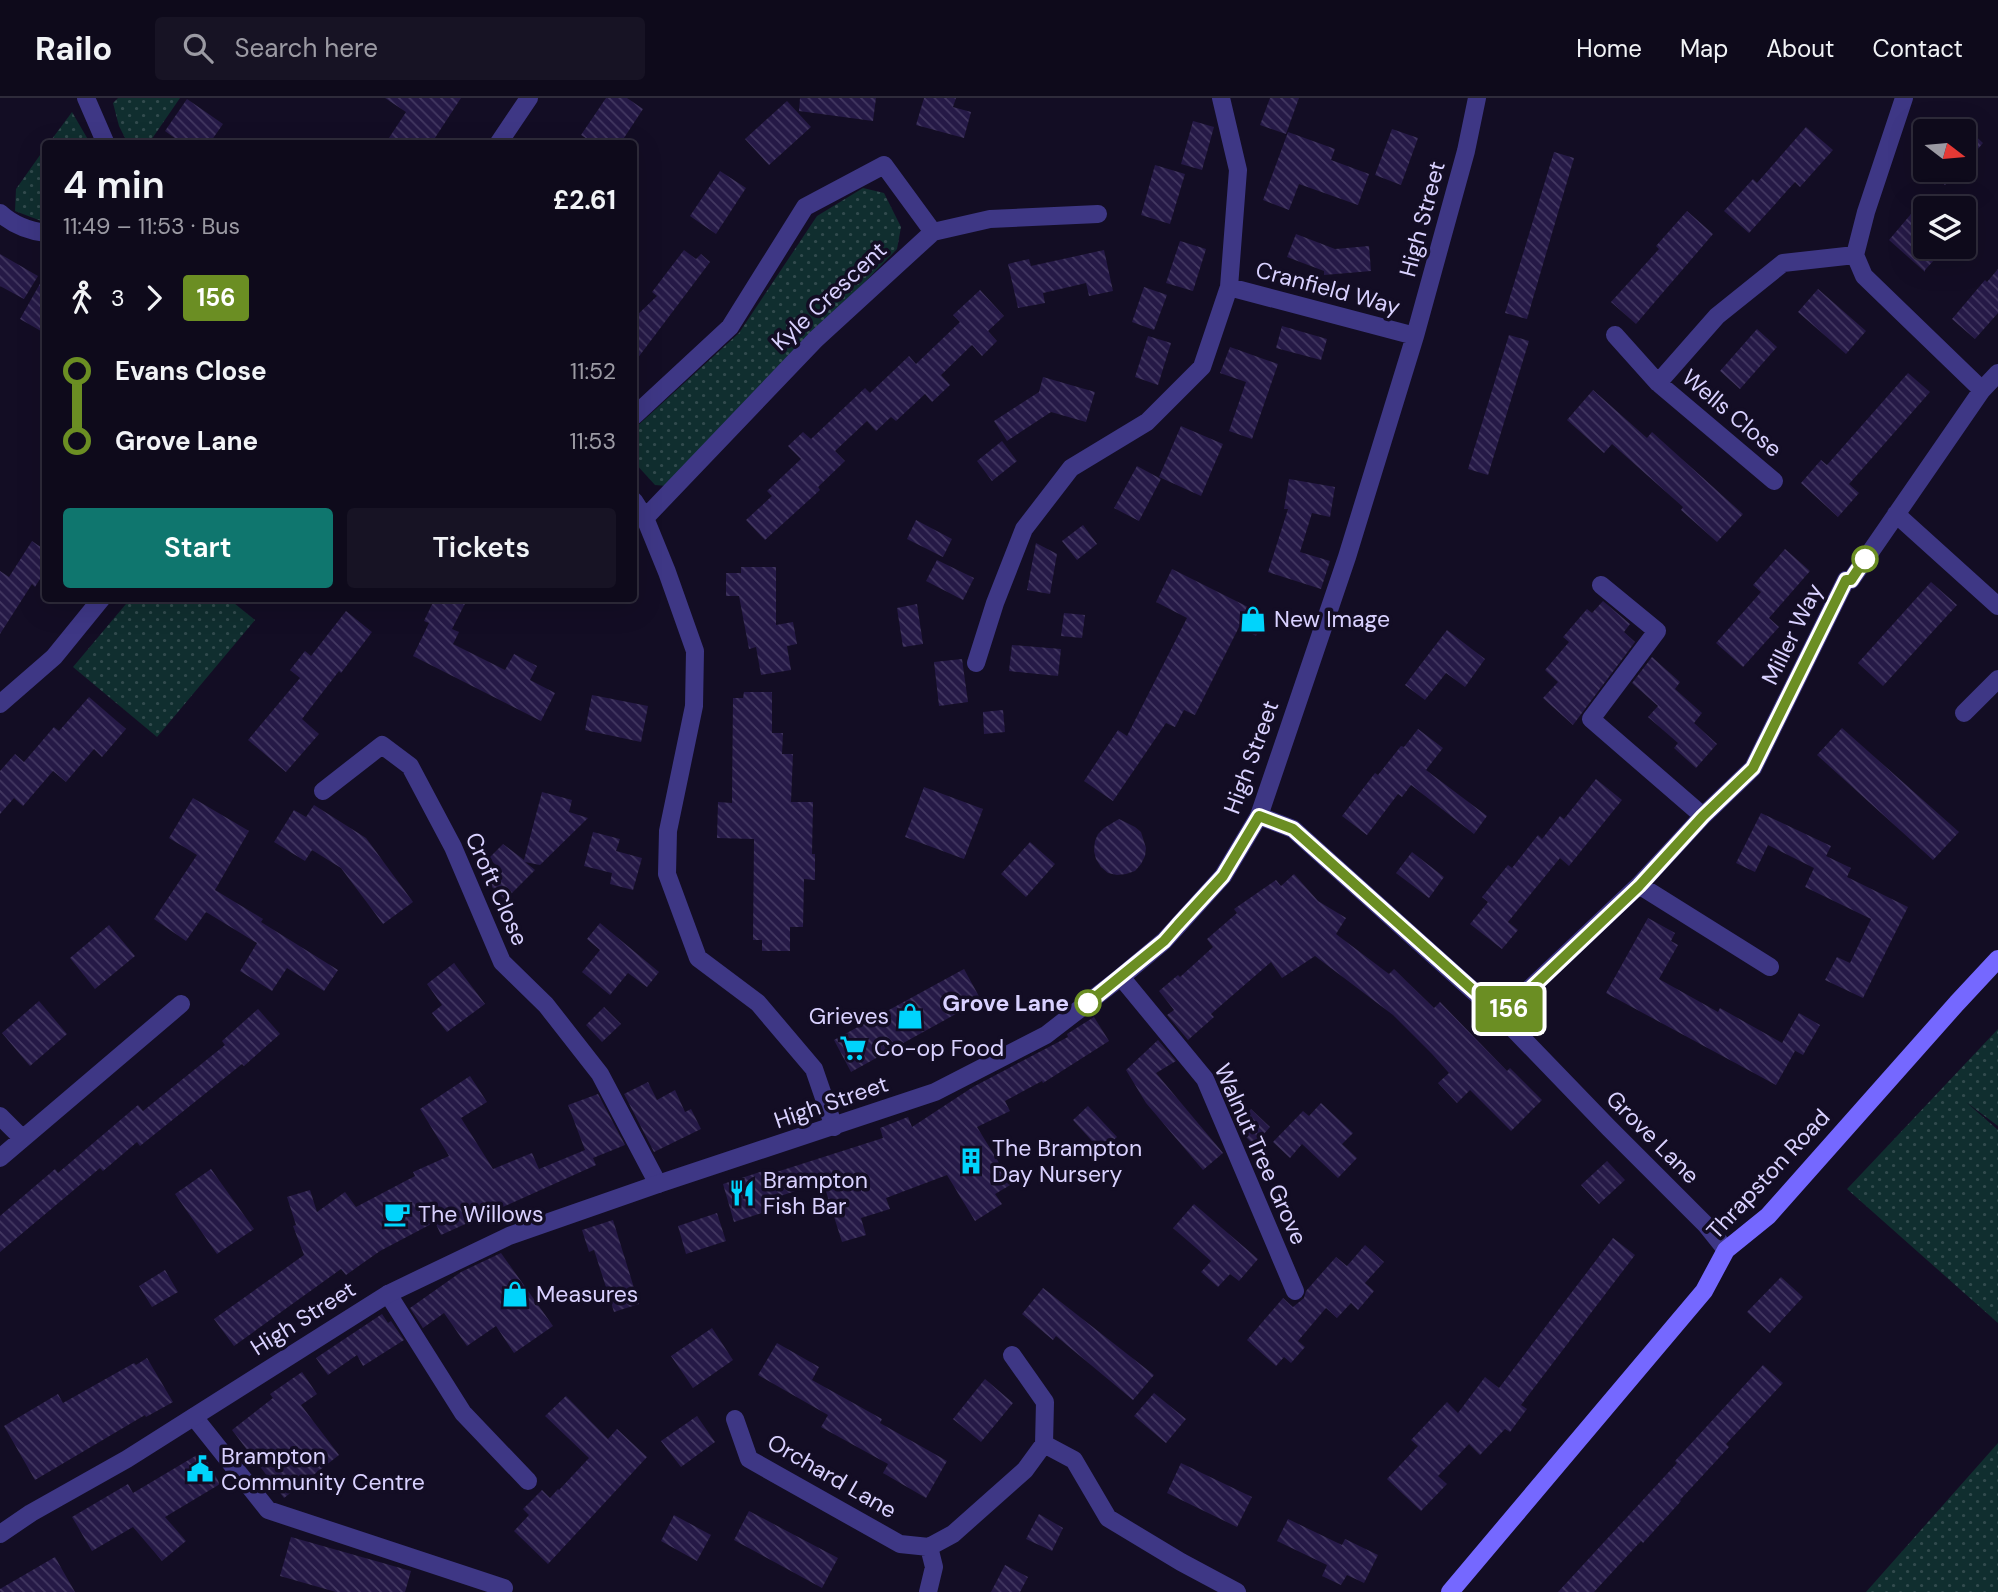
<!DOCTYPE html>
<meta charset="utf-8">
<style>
body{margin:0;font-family:"DM Sans",sans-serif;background:#171324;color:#f1f3f6;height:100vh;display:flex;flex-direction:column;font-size:26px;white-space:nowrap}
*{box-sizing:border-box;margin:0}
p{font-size:23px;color:#9b9aa3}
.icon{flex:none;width:38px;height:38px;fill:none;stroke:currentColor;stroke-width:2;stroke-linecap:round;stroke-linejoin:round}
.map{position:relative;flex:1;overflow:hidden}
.drawer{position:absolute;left:42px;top:42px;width:595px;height:462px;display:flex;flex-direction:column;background:#0e0a1b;border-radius:7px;box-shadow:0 7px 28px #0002,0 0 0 2px #2e2b3a}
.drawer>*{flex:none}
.badge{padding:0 14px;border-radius:5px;font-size:24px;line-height:46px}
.needle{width:46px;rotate:106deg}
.fabs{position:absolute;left:1913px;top:21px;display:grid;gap:14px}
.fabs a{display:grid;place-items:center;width:63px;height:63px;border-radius:7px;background:#0e0a1b;box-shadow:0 7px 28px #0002,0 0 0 2px #2e2b3a;font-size:35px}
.map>.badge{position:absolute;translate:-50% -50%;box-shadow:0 0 0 4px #fff}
.legs{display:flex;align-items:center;gap:10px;height:77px;padding:0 21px;font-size:23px}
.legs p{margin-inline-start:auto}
.overview{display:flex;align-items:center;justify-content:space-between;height:119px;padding:0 21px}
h1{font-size:38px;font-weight:600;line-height:52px}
.button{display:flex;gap:14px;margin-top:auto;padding:14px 21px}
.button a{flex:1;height:80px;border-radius:7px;background:#0f766e;color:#fff;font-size:28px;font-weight:600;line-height:80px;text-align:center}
.button a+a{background:#171324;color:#f1f3f6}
ul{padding:0 21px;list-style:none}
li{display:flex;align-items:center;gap:24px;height:70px;font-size:26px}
li i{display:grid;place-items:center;width:10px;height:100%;margin:0 9px;background:currentColor}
li i::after{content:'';width:18px;height:18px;margin:-9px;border:5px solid;border-radius:50%;background:#0e0a1b}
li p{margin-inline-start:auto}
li:first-child i{background:linear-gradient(#0000 50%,currentColor 0)}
li:last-child i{background:linear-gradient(currentColor 50%,#0000 0)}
header{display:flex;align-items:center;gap:42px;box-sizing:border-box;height:98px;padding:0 35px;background:#0e0a1b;border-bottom:2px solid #2e2b3a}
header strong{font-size:33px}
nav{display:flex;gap:38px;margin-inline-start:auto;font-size:24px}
.search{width:490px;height:63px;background:#171324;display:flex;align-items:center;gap:18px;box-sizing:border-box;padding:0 24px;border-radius:7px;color:#9b9aa3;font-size:26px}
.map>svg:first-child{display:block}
</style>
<header>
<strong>Railo</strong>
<div class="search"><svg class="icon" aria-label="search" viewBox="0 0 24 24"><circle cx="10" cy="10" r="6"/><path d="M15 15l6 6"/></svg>Search here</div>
<nav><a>Home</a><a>Map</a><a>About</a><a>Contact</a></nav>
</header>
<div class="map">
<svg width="1998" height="1494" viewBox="0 0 1998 1494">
<defs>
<pattern id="grass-dots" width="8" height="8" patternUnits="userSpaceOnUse" patternTransform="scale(1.75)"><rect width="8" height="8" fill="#102e2f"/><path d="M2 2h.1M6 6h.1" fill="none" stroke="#324b4e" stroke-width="1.8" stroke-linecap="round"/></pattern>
<pattern id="building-back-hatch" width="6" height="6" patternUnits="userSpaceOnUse" patternTransform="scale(1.75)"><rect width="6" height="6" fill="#251946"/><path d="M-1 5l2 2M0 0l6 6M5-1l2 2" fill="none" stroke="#443962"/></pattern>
</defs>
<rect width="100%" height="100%" fill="#130d24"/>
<path fill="url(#grass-dots)" d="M118,0h62l-31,45 -21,1 -9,-18 -6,-23z
M72,14l18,31h-41z
M45,50l1,74h-2l-29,-11 1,-22z
M863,90l21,5 17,34 -4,22 -230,237 -12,-1 -21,-23v-33l105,-96 78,-117z
M131,500l98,1 26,21 -98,117 -84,-70z
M1998,931v97l-32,-24 32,28v193l-151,-134z
M1998,1345v149h-132z"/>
<path fill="url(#building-back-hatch)" d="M385,0h76l-30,46h-46l21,-32z
M606,0h21l16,11 -23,35h-25l-14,-9z
M800,0h76l-3,23 -74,-10z
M924,0h32l-3,9 18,5 -7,26 -48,-13z
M1270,0h29l-13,36 -26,-9z
M187,1l36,25 -14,20h-26l-18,-13z
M787,3l24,26 -42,38 -24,-26z
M1193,23l21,6 -12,43 -21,-6z
M1959,23l24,22 -19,22v-34h-14z
M1806,29l27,23 -33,37 -5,-5 -46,51 -25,-22 29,-32 4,4z
M1392,31l26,9 -17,47 -26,-10z
M1288,34l47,17 -4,11 38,14 -11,31 -59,-21 -10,26 -26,-10z
M1554,54l20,6 -47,161 -22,-6z
M1155,67l30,9 -15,50 -29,-9z
M1927,72h32l-14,15z
M720,73l26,17 -30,46 -26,-18z
M1687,113l26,23 -77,90 -25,-22 48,-53 -3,-3z
M1911,116l14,13v20h21l-21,23v2l-36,-32z
M1296,136l39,15 34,-3 2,25 -47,4v-4l-37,-14z
M1180,143l26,8 -13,42 -27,-8z
M684,152l12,9 5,-5 9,8 -76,101v-45l23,-22 -5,-4z
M1104,152l9,41 -24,5 -3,-13 -43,10 2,10 -27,5 -10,-44 21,-5 2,7z
M0,156l38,22 -14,23 -24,-13z
M1998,171v44l-23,26 -23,-20 33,-39 2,2z
M46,175v61l-26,-15z
M1144,189l23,8 -13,35 -22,-8z
M1818,191l48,42 -20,23 -48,-42z
M980,192l24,26 -16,15 9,10 -15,15 -10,-11 -31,30 9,10 -18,17 -7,-8 -29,27 -5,-4 -15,14 -9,-10 -32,30 10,10 -27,26 2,3 -55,50 -19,-20 26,-24 -5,-5 34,-32 -13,-13 15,-14 8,7 54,-51 5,5 39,-37 7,8 44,-42 -7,-7z
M1282,228l45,13 -6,21 -45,-12z
M1757,231l20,18 -37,42 -20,-18z
M1509,237l20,6 -41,134 -20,-6z
M1148,238l23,7 -13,42 -23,-8z
M1230,249l48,17 -26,75 -23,-8 17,-49 -26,-9z
M1908,275l22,19 -81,92 10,9 -21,24 -37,-34 20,-23 6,5z
M1043,279l52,15 -9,30 -35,-10 -44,29 -13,-20 45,-29z
M1593,292l54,48 5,-6 91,82 -26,28 -36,-32 2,-3 -71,-63 -8,9 -37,-33z
M1181,328l42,18 -22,52 -42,-19z
M1002,343l15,20 -25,20 -15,-20z
M1137,368l24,13 -22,42 -25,-13z
M1289,381l46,8 -5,30 -18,-4 -12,39 30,9 -9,28 -53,-17 20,-63h-4z
M916,422l36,19 -9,18 -36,-18z
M1083,427l14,19 -20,16 -15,-19z
M32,443l13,9v21l-10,16 -3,-3 -32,50v-63l9,6z
M1036,445l21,11 -7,40 -23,-4z
M1785,451l25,22 -41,47 10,9 -36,40 -27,-24 45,-51 -8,-7z
M937,462l37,18 -11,22 -37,-19z
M741,469h35v58l17,-3 4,22 -10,2 4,24 -30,5 -5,-28 -7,2 -10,-53h-13v-23h15z
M1172,471l94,47 -10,20 -17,-9 -44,88 -11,-5 -9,17 -9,-4 -53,78 -29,-20 34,-51 9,6 60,-118 -31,-16z
M1931,484l26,23 -74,81 -25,-23z
M435,500h33l-16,31 7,3 -6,12 52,26 9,-16 23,12 -7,14 25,13 -14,28 -128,-65 16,-33 -5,-2z
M1603,503l27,23 -6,8 11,10 -62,83 -30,-27 15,-16 -13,-12 24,-28 -6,-5 24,-28 5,4z
M917,506l6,40 -20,3 -6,-39z
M346,513l26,21 -31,41 -2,-2 -37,48 17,15 -33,38 -38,-32 52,-62 -10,-8 15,-19 6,5z
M1064,515l21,2 -3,23 -21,-2z
M1447,532l38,29 -20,28 -19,-14 -21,27 -20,-15z
M1012,547l49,4 -3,27 -49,-5z
M1652,559l28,25 -5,7 27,24 -8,10 23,21 -21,24 -22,-20 4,-5 -30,-26 10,-11 -26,-23z
M962,561l6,43 -29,4 -5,-44z
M744,594h28v41h11l-1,21h11l-2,48h22l-1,52h3v26l-11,-1 -1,48h-13v24h-28v-11h-9l1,-101 -37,-1 1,-36 14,1 1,-105h10z
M592,597l56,11 -7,36 -56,-12z
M89,599l37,32 -24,28 -8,-8 -28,33 -13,-11 -30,35 -9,-8 -14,16v-43l15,-17 9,8 30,-35 5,4z
M1003,612l2,22 -21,2 -1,-22z
M1842,630l117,104 -26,28 -116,-105z
M1418,631l25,19 -17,22 61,46 -13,18 -63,-49 -9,12 -4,-3 -31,41 -25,-19 33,-43 3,2 23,-29 3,1z
M1596,681l26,21 -53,66 -9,-8 -52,64 10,8 -16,19 -32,-25 18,-22 -6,-5 26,-32 4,3 26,-33 4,4 18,-23 4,3z
M924,689l59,22 -19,50 -59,-22z
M542,694l30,8 -3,12 19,6 -48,47 -15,-3 10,8 -30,30 -22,-22 13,-13 -7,-7 14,-14 21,16z
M193,700l56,33 -34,59 48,29 -2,3 77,48 -14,21 -37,-23 -15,23 -32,-20 17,-28 -51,-31 -20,29 -32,-22 43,-64 -28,-17z
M314,707l52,33 47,64 -30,22 -42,-56 -29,-18 -7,11 -31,-19 20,-32 12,7z
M1761,715l70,33 -5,10 25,12 -4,9 61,30 -45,91 -38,-18 12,-23 13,6 21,-44 -66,-32 9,-19 -46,-23 -13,27 -19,-9z
M1119,721l16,8 6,5 5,16 -1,8 -4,8 -6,7 -9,3 -9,1 -9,-2 -7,-6 -5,-8 -2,-8 1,-10 3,-7 6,-6z
M593,734l27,7 -4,12 26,7 -9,32 -23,-6 2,-11 -28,-7z
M1030,744l25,22 -29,33 -25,-23z
M1412,754l32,25 -15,21 -33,-25z
M1294,776l24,27 28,17 -10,16 53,40 5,-5 40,39 6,-6 67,69 3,-3 32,32 -31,31 -41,-41 -13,13 -19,-20 11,-10 -17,-19 -39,-39 -78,-59 -33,22 -11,-16 -60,52 3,3 -26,23 -21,-25 7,-5 -15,-19 19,-16 2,2 33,-30 -6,-8 30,-26 -3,-4 42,-29 5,6z
M1648,820l27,15 -4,8 7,4 -19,34 59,33 2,-4 62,35 17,-30 21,12 -17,30 -11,-6 3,2 -19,34 -170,-92z
M600,825l59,49 -12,15 -19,-14 -18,22 -28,-23 18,-22 -13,-11z
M109,827l26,31 -40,33 -25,-31z
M454,865l31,41 -38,28 -15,-19 10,-8 -15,-21z
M964,871l17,31 -130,72 -17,-32z
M39,903l28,33 -37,32 -28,-33z
M604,909l17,17 -19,18 -16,-17z
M258,911l22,25 -36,32 -2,-2 -102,82 -3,-4 -34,29 -3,-3 -100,84v-36l55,-47 3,4 80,-68 5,6 82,-66 -3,-4z
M1094,919l15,24 -66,42 -1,-2 -37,20 5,10 -33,16 35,57 -17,10 7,10 -27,17 -28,-46 -61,23 4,11 -29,9 5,17 -24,7 -19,-60 -52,17 3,10 -40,13 -11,-38 40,-13 1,5 119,-38 -3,-10 28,-11 4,10 61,-40 95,-50 -1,-3z
M1158,942l18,21 -20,12 67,80 -20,17 -57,-67 -20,-33z
M470,978l17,26 -26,16 32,51 39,-16 7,16 46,-19 -17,-45 30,-11 27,51 -32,13 3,7 -155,70 -6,-13 -55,29 -34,24 -5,-6 -107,77 -20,-27 90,-64 -11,-29 3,-1 -9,-28 23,-7 7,22 28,-20 11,15 59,-31 -2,-4 36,-16 -29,-47z
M648,984l9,18 18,-10 10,22 6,-3 10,20 -47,23 -30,-58z
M1321,1005l32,30 -11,11 15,14 -19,20 -36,-34 -12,14 -17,-16 30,-31 6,5z
M1088,1008l29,31 -16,14 -28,-31z
M1251,1011l19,18 -16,18 -14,-14 -3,-7z
M1607,1063l18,19 -26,24 -18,-19z
M211,1071l43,60 -37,25 -42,-60z
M1194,1106l64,55 -19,22 -9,-7 -12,13 -17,-15 10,-11 -38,-33z
M717,1115l9,28 -40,13 -8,-28z
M613,1122l26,84 -25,8 -20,-62 -5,2 -7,-22z
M1613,1140l22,17 -114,150 6,4 -17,23 -5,-3 -25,26 -11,-11 -31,32 9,8 -26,27 -34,-32 31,-33 -7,-6 36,-38 11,11 27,-36 14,11z
M1365,1147l19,17 -19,21 9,8 -16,19 -7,-7 -14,15 -11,-10 -28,33 7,6 -14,16 -7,-6 -8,9 -29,-26 36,-42 10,9 11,-9 2,-7 30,-34 11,9z
M501,1155l52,73 -39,27 -18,-27 -29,20 -23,-33 -21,15 -13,-20 51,-36z
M165,1172l13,22 -26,15 -13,-21z
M1781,1179l22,20 -33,36 -23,-21z
M1043,1190l111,87 -21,25 -77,-64 -3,4 -31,-26z
M382,1216l6,9 3,-2 13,19 -41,26 -6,-11 -29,20 -12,-17z
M712,1230l21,32 -40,28 -22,-32z
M777,1245l42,24 -7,13 70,39 -2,4 67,38 -21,37 -43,-25 5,-9 -67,-37 7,-12 -70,-40z
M147,1260l26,44 -27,15 -1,-2 -110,65 -31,-54 54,-32 5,9 71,-40 2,2z
M1763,1267l20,18 -57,61 3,3 -49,53 1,1 -38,42 -2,-2 -47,51h-36l119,-129 -2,-2z
M302,1274l15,22 -16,11 38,50 -55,43 -52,-68 41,-32 -3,-4z
M985,1281l28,24 -32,39 -28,-23z
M1154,1295l32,26 -20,24 -32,-27z
M566,1298l42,43 9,-10 30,28 -99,107 -34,-33 15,-16 -6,-6 19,-19 8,8 8,-9 1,1 30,-32 -44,-42z
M697,1318l18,26 -34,25 -20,-26z
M202,1354l18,32 -55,33 21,24 -24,20 -29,-34 -41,24 -20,-34 56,-33 5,9z
M1181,1365l71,34 -15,30 -70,-34z
M749,1413l89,47 -16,30 -88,-48z
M1039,1416l24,14 -11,23 -26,-12z
M674,1417l37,20 -14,26 -36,-20z
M1288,1421l54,26 3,-6 33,16 -14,28 -17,-8 -6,10 -19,-9 5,-11 -50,-24z
M291,1439l120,34 -6,21h-69l-56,-16z
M55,1459l20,35h-75v-3z
M1005,1467l23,12 -8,15h-29z"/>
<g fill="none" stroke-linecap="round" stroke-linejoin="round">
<path stroke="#3e3785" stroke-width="18" d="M86,0l20,46
M1904,0l-38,114 -11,43 9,21 118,114
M498,46l31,-46
M0,115c12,11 29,18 46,20
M1229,189l186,49
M1615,237l43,48 116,98
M1658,285l59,-67 66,-53 72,-8
M634,318l96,-89 75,-120 79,-42 49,67
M634,403l11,17 22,54 28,79 -1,55 -26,125 -1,43 31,84 60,45 56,66 20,58
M1896,416l102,92
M645,420l171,-179 117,-107 57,-13 108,-5
M1601,487l56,46 -66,88 112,97
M976,565l19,-60 29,-74 47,-61 76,-46 55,-55 27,-80 9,-117 -17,-72
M0,606l54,-47 48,-59
M1964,615l34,-34
M323,693l59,-46 28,21 43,81 49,115 44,43 54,69 58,110
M1259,718l88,-259 68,-221 51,-185 11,-53
M1639,787l131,82
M1121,879l84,102 90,212
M1501,918l138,-131 64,-69 50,-48 93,-188h5l131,-190 16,-17
M0,1018l22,22
M0,1060l181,-154
M388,1196l75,119 65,68
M1012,1257l33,47 -1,42
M194,1319l74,93 236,78 -2,4
M735,1321l14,40 151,85 29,3 24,-13 72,-64 19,-26 30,16 34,58 73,44 56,30
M928,1494l6,-25 -5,-20"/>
<path stroke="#3e3785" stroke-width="18" d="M0,1436l31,-21 96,-54 261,-165 121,-58 149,-52 277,-92 111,-57 75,-58 43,-36 59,-65 36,-60 34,13 208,187 108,112 97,97 20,25"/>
<path stroke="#7568ff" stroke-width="18" d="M1450,1494l254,-301 22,-41 42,-34 189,-213 41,-44"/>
</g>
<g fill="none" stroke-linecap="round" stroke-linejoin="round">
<g stroke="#fff" stroke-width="16">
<path id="line-1" d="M1088,905l76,-62 14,-16 45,-49 36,-60 34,13 209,187 137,-130 64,-70 50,-48 93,-188h5l14,-21"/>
</g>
<use href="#line-1" stroke="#6b8e23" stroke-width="10"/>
</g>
<defs>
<g id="shop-bare" transform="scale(2.1)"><path d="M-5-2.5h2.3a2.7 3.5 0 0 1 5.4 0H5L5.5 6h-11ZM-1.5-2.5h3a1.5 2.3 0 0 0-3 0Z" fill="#00d4fc" stroke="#130d24" stroke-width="2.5" paint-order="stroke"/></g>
<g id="supermarket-bare" transform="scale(2.1)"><path d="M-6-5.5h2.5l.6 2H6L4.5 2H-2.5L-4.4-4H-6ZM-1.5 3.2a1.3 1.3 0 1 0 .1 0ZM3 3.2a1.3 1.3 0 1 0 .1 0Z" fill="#00d4fc" stroke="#130d24" stroke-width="2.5" paint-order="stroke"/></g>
<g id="building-bare" transform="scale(2.1)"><path d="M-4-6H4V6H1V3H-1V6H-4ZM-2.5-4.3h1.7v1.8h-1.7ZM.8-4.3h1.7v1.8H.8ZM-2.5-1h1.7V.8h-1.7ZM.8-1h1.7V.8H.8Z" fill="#00d4fc" stroke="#130d24" stroke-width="2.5" paint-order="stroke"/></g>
<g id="restaurant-bare" transform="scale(2.1)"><path d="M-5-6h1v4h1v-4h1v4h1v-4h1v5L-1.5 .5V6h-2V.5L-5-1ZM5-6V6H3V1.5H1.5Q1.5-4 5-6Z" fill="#00d4fc" stroke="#130d24" stroke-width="2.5" paint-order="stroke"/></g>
<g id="cafe-bare" transform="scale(2.1)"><path d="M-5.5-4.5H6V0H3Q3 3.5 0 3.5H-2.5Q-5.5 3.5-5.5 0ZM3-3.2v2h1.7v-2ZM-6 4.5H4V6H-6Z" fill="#00d4fc" stroke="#130d24" stroke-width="2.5" paint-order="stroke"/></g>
<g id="civic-bare" transform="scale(2.1)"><path d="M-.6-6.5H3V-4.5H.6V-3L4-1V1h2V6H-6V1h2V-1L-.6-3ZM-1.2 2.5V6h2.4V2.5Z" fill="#00d4fc" stroke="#130d24" stroke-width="2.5" paint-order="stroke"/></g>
</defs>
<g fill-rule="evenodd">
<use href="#shop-bare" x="1253" y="521"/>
<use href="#shop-bare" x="910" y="918"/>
<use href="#supermarket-bare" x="853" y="950"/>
<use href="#building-bare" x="971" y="1063"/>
<use href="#restaurant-bare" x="742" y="1095"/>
<use href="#cafe-bare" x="397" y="1116"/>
<use href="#shop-bare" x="515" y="1196"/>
<use href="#civic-bare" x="200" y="1371"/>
</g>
<g fill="#fff" stroke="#6b8e23" stroke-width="3.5">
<circle cx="1865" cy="461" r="12"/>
<circle cx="1088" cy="905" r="12"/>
</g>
<g text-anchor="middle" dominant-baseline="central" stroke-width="7" stroke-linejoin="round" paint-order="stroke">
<g font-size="23" fill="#d9d1ff" stroke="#130d24">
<text transform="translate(1422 121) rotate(-75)">High Street</text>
<text transform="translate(1328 190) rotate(15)">Cranfield Way</text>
<text transform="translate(829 198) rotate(-43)">Kyle Crescent</text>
<text transform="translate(1732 315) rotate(40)">Wells Close</text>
<text transform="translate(1792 536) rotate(-64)">Miller Way</text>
<text transform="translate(1251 659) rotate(-70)">High Street</text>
<text transform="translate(497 791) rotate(66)">Croft Close</text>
<text transform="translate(831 1004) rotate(-19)">High Street</text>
<text transform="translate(1653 1039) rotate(45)">Grove Lane</text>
<text transform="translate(1261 1056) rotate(66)">Walnut Tree Grove</text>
<text transform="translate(1768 1076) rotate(-47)">Thrapston Road</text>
<text transform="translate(303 1220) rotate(-32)">High Street</text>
<text transform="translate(832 1378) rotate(30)">Orchard Lane</text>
</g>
<g font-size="23" fill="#d9d1ff" stroke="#130d24" text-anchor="start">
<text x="1274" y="521">New Image</text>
<text x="889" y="918" text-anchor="end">Grieves</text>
<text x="874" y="950">Co-op Food</text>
<text x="992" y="1050">The Brampton<tspan x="992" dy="26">Day Nursery</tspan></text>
<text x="763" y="1082">Brampton<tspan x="763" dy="26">Fish Bar</tspan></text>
<text x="418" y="1116">The Willows</text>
<text x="536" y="1196">Measures</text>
<text x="221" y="1358">Brampton<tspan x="221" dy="26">Community Centre</tspan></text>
</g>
<g font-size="23" font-weight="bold" fill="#d9d1ff" stroke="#130d24" text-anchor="end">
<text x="1069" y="905">Grove Lane</text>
</g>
</g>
</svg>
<div class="fabs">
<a><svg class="needle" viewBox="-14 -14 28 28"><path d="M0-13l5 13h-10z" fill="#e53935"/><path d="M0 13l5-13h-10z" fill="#9b9aa3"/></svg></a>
<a><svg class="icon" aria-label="layers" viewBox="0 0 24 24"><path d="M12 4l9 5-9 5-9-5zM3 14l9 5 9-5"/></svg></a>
</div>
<b class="badge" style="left:1509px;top:911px;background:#6b8e23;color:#fff">156</b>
<section class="drawer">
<div class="overview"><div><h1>4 min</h1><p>11:49 – 11:53 · Bus</p></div><b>£2.61</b></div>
<div class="legs"><svg class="icon" aria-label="walk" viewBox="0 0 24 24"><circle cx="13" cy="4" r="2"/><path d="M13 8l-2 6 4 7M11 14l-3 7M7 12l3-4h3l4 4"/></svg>3<svg class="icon" aria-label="forward" viewBox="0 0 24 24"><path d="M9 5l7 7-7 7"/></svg><b class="badge" style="background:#6b8e23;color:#fff">156</b></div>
<ul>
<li><i style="color:#6b8e23"></i><b>Evans Close</b><p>11:52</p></li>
<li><i style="color:#6b8e23"></i><b>Grove Lane</b><p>11:53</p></li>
</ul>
<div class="button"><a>Start</a><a>Tickets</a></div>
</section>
</div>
